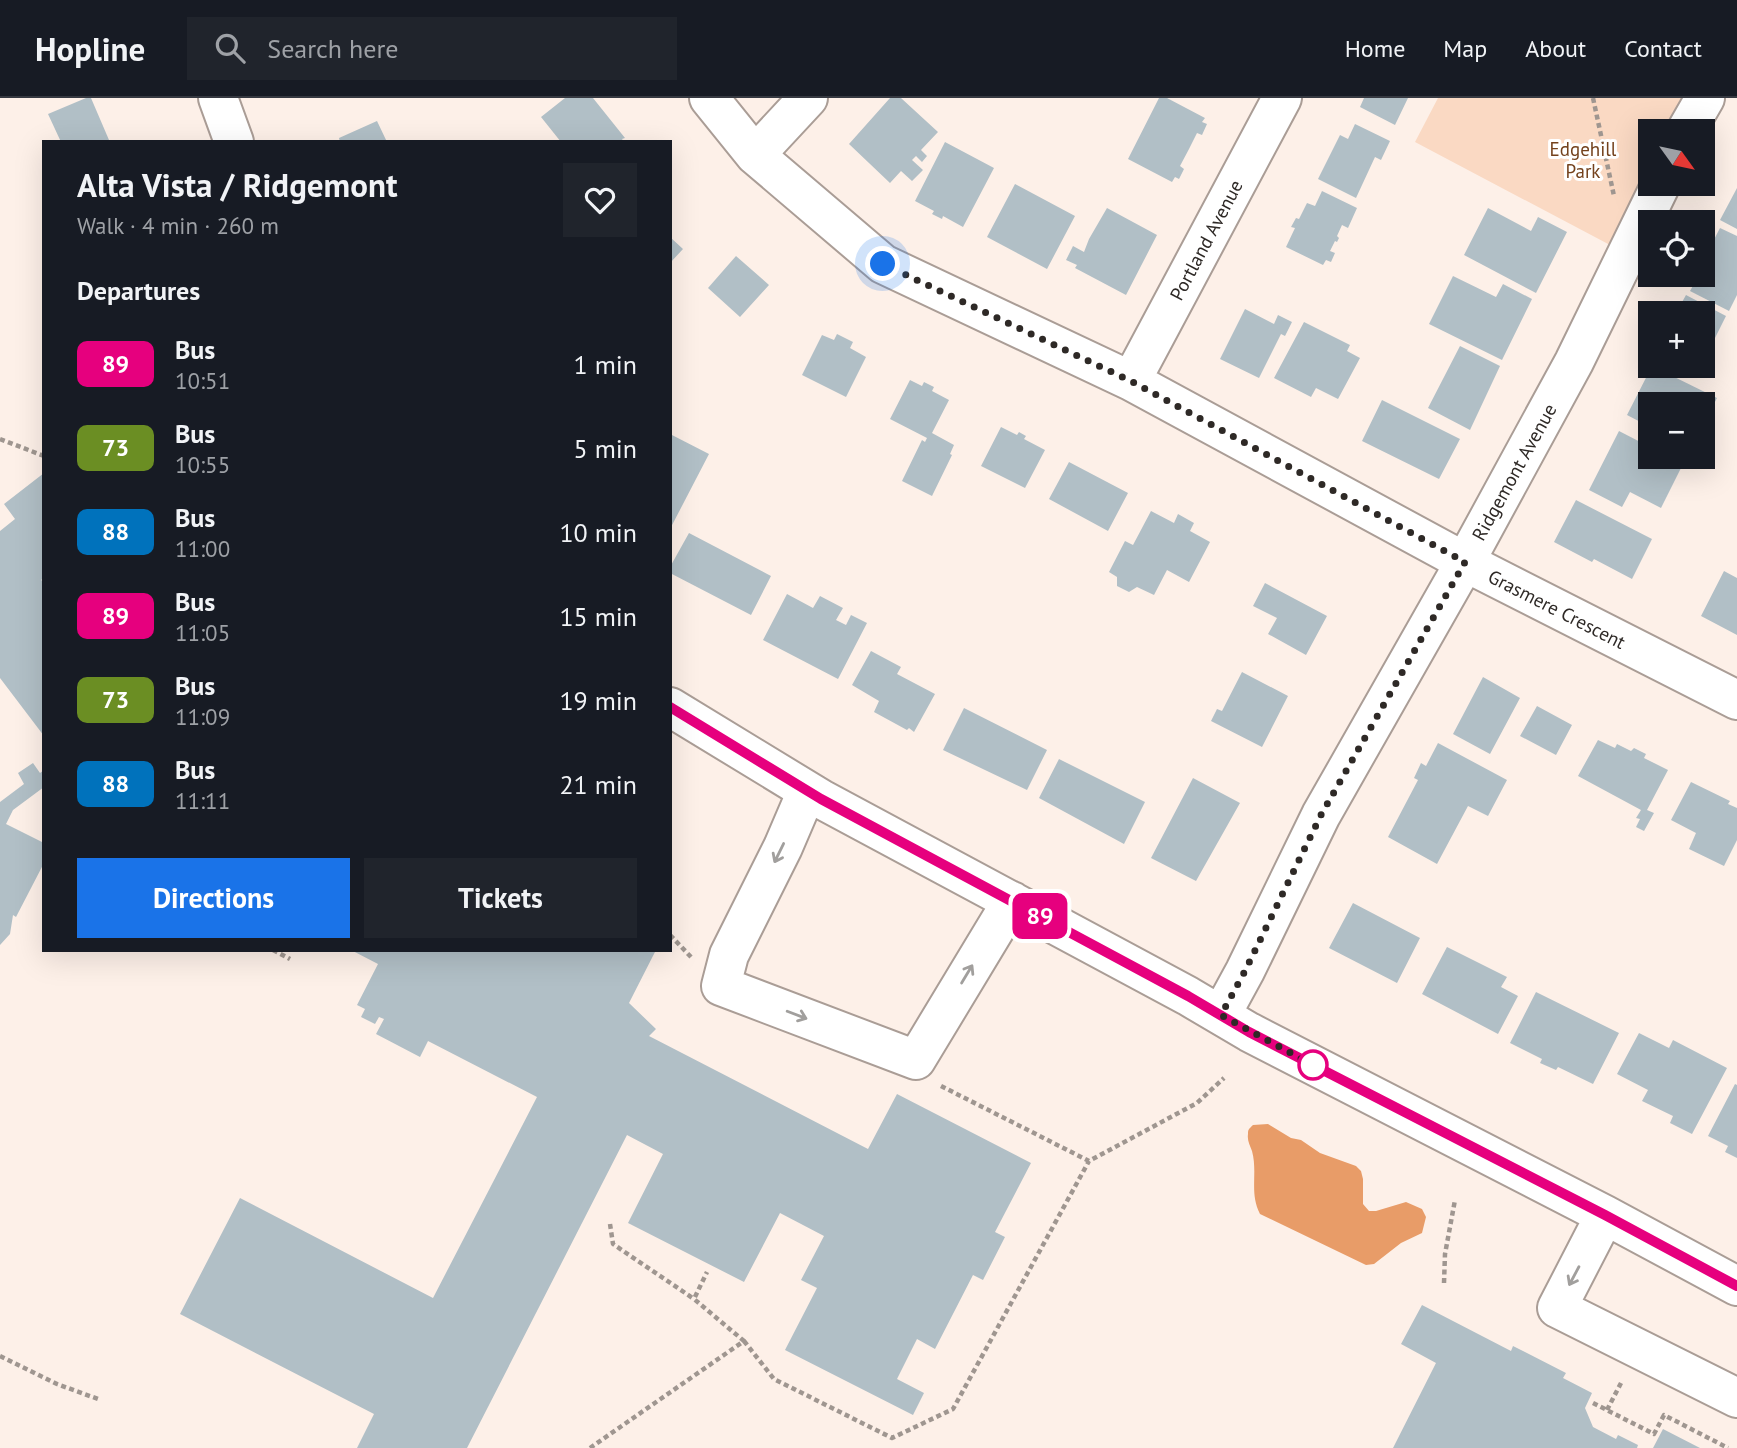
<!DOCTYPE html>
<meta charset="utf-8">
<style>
body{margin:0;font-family:"PT Sans",sans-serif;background:#20242c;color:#f1f3f6;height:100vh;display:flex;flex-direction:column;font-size:26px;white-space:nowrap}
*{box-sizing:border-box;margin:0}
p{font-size:23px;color:#9ea1a6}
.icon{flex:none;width:38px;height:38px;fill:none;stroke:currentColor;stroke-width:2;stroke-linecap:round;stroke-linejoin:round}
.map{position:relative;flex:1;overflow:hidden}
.details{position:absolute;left:42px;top:42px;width:630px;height:812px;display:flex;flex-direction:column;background:#171b24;border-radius:0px;box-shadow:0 7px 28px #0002}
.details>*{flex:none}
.badge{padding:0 14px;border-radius:10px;font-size:24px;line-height:46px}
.needle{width:46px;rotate:123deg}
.controls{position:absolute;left:1638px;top:21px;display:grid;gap:14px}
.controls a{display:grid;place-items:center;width:77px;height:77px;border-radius:0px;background:#171b24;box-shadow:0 7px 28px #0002;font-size:35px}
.you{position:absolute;width:35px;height:35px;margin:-18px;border:5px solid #fff;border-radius:50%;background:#1a73e8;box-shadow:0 0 0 10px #1a73e833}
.map>.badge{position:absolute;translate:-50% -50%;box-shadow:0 0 0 4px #fff}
h2{padding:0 35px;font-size:26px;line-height:63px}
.round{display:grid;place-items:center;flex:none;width:74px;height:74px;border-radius:0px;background:#20242c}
.headline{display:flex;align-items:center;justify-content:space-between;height:119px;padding:0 35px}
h1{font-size:33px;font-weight:600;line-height:52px}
.primary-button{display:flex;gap:14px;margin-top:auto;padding:14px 35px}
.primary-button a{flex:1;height:80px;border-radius:0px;background:#1a73e8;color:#fff;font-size:28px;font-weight:600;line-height:80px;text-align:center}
.primary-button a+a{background:#20242c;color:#f1f3f6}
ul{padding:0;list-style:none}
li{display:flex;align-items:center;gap:21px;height:84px;padding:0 35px}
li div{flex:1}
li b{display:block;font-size:26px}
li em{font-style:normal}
li .badge{min-width:77px;font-weight:700;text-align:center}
header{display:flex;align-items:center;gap:42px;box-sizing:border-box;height:98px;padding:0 35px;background:#171b24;border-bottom:2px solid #363941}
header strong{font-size:33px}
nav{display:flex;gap:38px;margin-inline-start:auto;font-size:24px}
.search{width:490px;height:63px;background:#20242c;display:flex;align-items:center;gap:18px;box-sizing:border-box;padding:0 24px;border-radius:0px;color:#9ea1a6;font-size:26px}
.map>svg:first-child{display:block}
</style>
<header>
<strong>Hopline</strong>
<div class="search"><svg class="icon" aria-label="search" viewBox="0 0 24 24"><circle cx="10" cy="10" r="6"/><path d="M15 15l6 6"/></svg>Search here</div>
<nav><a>Home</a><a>Map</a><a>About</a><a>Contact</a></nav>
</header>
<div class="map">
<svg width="1737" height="1350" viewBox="0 0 1737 1350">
<rect width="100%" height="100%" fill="#fdf0e8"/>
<path fill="#fad9c3" d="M1438,0h247l-17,33h-18v35l-40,79 -195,-103z"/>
<path fill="#e89c68" d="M1268,1026l23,14 10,2 19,13 36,13 5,5 2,8v25l6,7h7l30,-9 16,7 4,8 -4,16 -21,10 -27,21 -8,1 -106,-51c-11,-21 -2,-41 -8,-63 -2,-6 -5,-10 -4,-17 0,-5 1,-5 5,-9z"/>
<path fill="#b1bfc6" d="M86,0h5l18,42 -48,2 -13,-28z
M565,0h28l32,40 -3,1 2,3h-63l-20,-25z
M890,0h11l37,34 -17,18 6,6 -5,6 -6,-6 -4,4 11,10 -11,11 -11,-10 -11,12 -41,-39z
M1159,0h8l38,20 -3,4 5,2 -5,11 -5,-2 -8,16 -9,17 4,3 -5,10 -4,-2 -3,5 -44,-23z
M1364,0h44l-13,27 -35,-18z
M377,23l10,21h-47l-1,-4z
M1355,26l35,17 -9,19 -6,-3 -19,41 -38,-19 22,-44 8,4z
M945,44l49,26 -31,59 -20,-11 -1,3 -10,-5 2,-3 -19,-10z
M1015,86l60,32 -28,53 -60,-32z
M1737,90v41l-17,-9z
M1322,93l35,17 -9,20 -6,-3 -5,11 2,2 -2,4 -2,-1 -5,10 5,2 -4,9 -5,-2 -3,5 -37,-18 9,-19 -4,-1 5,-9 3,1 8,-16 8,3z
M1107,110l50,27 -31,60 -51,-27 2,-3 -11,-5 7,-14 11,6 5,-13z
M1488,110l43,23 7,-14 29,15 -31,61 -72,-38z
M1720,130l17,8v59l-8,16 -39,-20 9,-16h4v-14z
M670,139l13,12 -13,14z
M736,158l33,29 -29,32 -32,-29z
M1453,178l43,21 7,-13 29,15 -30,61 -73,-36z
M1686,197l40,21 -23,46v-49h-27z
M1245,211l29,15 4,-9 14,7 -7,14 -4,-2 -22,44 -39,-19z
M1304,224l46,23 -3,6 13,7 -22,41 -22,-11 -5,9 -37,-19z
M837,236l16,8 -3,6 16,9 -20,40 -44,-22 20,-40 12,5z
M1460,248l40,20 -30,64 -42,-22z
M1652,268l65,32 -14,27v-21h-53v23l-23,-12z
M1672,268h29l-6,11z
M910,282l12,6 2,-4 10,5 -2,4 17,9 -17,33 22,12 -4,9 2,1 -20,41 -30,-15 20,-41 3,2 2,-4 -37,-19z
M1382,302l78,39 -21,40 -77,-38z
M1001,329l16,8 2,-3 7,4 -2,3 21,11 -20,38 -44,-22z
M1619,333l31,16v10h19l14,7 -22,44 -31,-16 -8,15 -33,-17z
M670,336l39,20 -39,75z
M1069,364l59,31 -20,38 -59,-32z
M44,375v105l-3,2 3,2v154l-44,-58v-147l15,-12 -11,-15z
M1576,402l76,39 -20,40 -38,-20 -2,3 -38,-20z
M1151,413l23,12 4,-9 16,9 -4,8 20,11 -21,40 -22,-12 -13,25 -17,-8 -8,5 -12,-6v-9l-8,-5 16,-31 8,4z
M689,435l82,43 -20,39 -81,-42v-6z
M1724,473l13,7v57l-36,-19z
M1265,485l62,33 -21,39 -38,-21 9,-16 -24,-12z
M787,496l26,14 7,-12 23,12 -7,12 10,5 5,-10 16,8 -29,56 -75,-39z
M871,553l30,16 -4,7 38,20 -21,38 -5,-4 -2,2 -33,-18 5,-11 -27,-16z
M1242,574l46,24 -26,51 -51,-26 6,-12 5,2z
M1483,579l37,21 -30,56 -37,-20z
M1537,608l35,19 -16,30 -36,-19z
M964,610l83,42 -20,40 -84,-40z
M1598,642l17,8 2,-4 14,7 3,-3 12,6 -2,4 24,12 -21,40 7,3 -10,18 -8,-4 4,-8 -4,-1 5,-8 -63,-34z
M1438,645l69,37 -19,36 -20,-10 -31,58 -49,-27 30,-57 -4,-2 7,-15 5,3z
M1059,661l86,43 -21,42 -85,-46z
M33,665l7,10 4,-3v17l-31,23 -7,14 38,19v20l-28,54 -3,-2 -3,19 -10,11v-143l24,-18 -6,-11z
M1193,680l47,25 -44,78 -45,-23z
M1691,684l39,19 -2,3 9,4v32l-13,26 -35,-17 7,-16 -25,-13z
M1353,805l67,35 -23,45 -68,-35z
M1447,849l60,30 -6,10 17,9 -20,38 -76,-40z
M351,852h305l-27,53 27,26 -7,7 219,113 29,-55 134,69 -36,69 10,5 -22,43 -10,-5 -38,74 -18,-10 -20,40 27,14 -11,22 -128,-65 32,-62 -16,-8 23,-44 -44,-23 -36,69 -116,-59 35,-69 -36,-19 -160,313h-110l17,-34 -194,-100 60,-116 193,100 104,-201 -109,-56 -8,16 -44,-23 8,-15 -5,-2 -4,7 -14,-7 4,-8 -8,-4 21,-41z
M1536,894l83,41 -26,51 -35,-17 -2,3 -16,-7 2,-4 -32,-16z
M1639,935l30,15 4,-8 54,28 -35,66 -22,-11 3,-7 -31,-15 6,-11 -31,-16z
M1735,986l2,1v73l-12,-6 3,-6 -20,-10z
M1422,1207l89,46 2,-5 53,27 -3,5 29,15 -7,15 8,19 23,12 2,-4 20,10 -1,3h-244l43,-85 -35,-19z
M1663,1331l37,19h-47z"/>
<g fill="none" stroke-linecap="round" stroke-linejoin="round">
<g stroke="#aa9d96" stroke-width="42">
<path id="minor" d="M218,0l16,44
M709,0l46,57 128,109 248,117 334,181 272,138
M1686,33l19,-33
M755,57l53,-57
M1131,283l151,-283
M670,609l151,92 367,197 61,36 356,183 132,71
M807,693l-24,56 -54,108 -8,31 195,74 96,-159
M1221,917l24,-44 76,-156 144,-253 109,-200 87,-178
M1605,1117l-48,93 180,90"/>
</g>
<path stroke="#9f9690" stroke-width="4.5" stroke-dasharray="5 3.5" stroke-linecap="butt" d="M1593,0l21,98
M0,341l44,17
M670,837l21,22
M273,852l17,9
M941,988l148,75 108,-58 27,-25
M610,1126l3,20 81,55
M1444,1185l1,-29 10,-54
M744,1243l30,38 118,59 61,-29 136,-248
M0,1258l57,28 41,15
M1593,1305l61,31 10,-19 64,33
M1607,1312l15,-29
M590,1350l154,-107 -50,-42 13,-27"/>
<use href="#minor" stroke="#fff" stroke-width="38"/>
</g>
<defs><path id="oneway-shaft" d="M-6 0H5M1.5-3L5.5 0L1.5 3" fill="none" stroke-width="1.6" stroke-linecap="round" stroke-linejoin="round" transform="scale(1.75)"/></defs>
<g stroke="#a19f9d">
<use href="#oneway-shaft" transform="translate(779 755) rotate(116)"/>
<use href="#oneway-shaft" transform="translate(967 876) rotate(-59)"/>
<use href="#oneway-shaft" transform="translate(797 917) rotate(21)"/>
<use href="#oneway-shaft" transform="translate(1574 1178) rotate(118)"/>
</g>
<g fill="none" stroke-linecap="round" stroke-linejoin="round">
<g stroke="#fff" stroke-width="16">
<path id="line" d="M670,609l151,92 367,197 61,36 356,183 132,71"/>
</g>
<use href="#line" stroke="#e6007e" stroke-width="10"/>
<path stroke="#2e2926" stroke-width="7" stroke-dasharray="0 12.6" d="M883,166l248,117 334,181 -144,253 -76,156 -24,44 99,54 -7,-4"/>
</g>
<circle fill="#fff" stroke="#e6007e" stroke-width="3.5" cx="1313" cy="967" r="14"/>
<g text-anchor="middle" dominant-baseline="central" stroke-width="6" stroke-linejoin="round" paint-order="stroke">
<g font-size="19" fill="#74421d" stroke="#fff">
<text x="1583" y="51">Edgehill<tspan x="1583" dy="22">Park</tspan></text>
</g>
<g font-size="19" fill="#2e2926" stroke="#fff">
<text transform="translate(1206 142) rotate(-62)">Portland Avenue</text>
<text transform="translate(1514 374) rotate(-61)">Ridgemont Avenue</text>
<text transform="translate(1557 511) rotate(27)">Grasmere Crescent</text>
</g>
</g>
</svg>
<div class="controls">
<a><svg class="needle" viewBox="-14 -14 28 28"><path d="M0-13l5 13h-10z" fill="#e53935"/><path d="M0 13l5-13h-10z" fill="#9ea1a6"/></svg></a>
<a><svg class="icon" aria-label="locate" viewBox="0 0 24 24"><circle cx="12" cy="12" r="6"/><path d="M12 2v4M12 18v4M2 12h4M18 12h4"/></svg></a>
<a>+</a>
<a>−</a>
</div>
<div class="you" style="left:883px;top:166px"></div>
<b class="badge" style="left:1040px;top:818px;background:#e6007e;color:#fff">89</b>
<section class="details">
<div class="headline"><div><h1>Alta Vista / Ridgemont</h1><p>Walk · 4 min · 260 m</p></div><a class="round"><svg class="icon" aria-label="heart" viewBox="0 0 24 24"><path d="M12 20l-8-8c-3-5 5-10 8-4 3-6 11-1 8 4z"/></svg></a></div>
<h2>Departures</h2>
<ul>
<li><span class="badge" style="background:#e6007e;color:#fff">89</span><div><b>Bus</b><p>10:51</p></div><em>1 min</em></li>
<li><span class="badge" style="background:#6b8e23;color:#fff">73</span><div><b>Bus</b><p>10:55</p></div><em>5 min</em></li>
<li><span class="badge" style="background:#0072bc;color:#fff">88</span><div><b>Bus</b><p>11:00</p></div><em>10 min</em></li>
<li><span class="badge" style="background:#e6007e;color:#fff">89</span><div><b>Bus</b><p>11:05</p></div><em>15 min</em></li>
<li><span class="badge" style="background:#6b8e23;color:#fff">73</span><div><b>Bus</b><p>11:09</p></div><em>19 min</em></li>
<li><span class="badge" style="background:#0072bc;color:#fff">88</span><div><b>Bus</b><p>11:11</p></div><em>21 min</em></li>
</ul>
<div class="primary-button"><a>Directions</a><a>Tickets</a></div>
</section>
</div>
